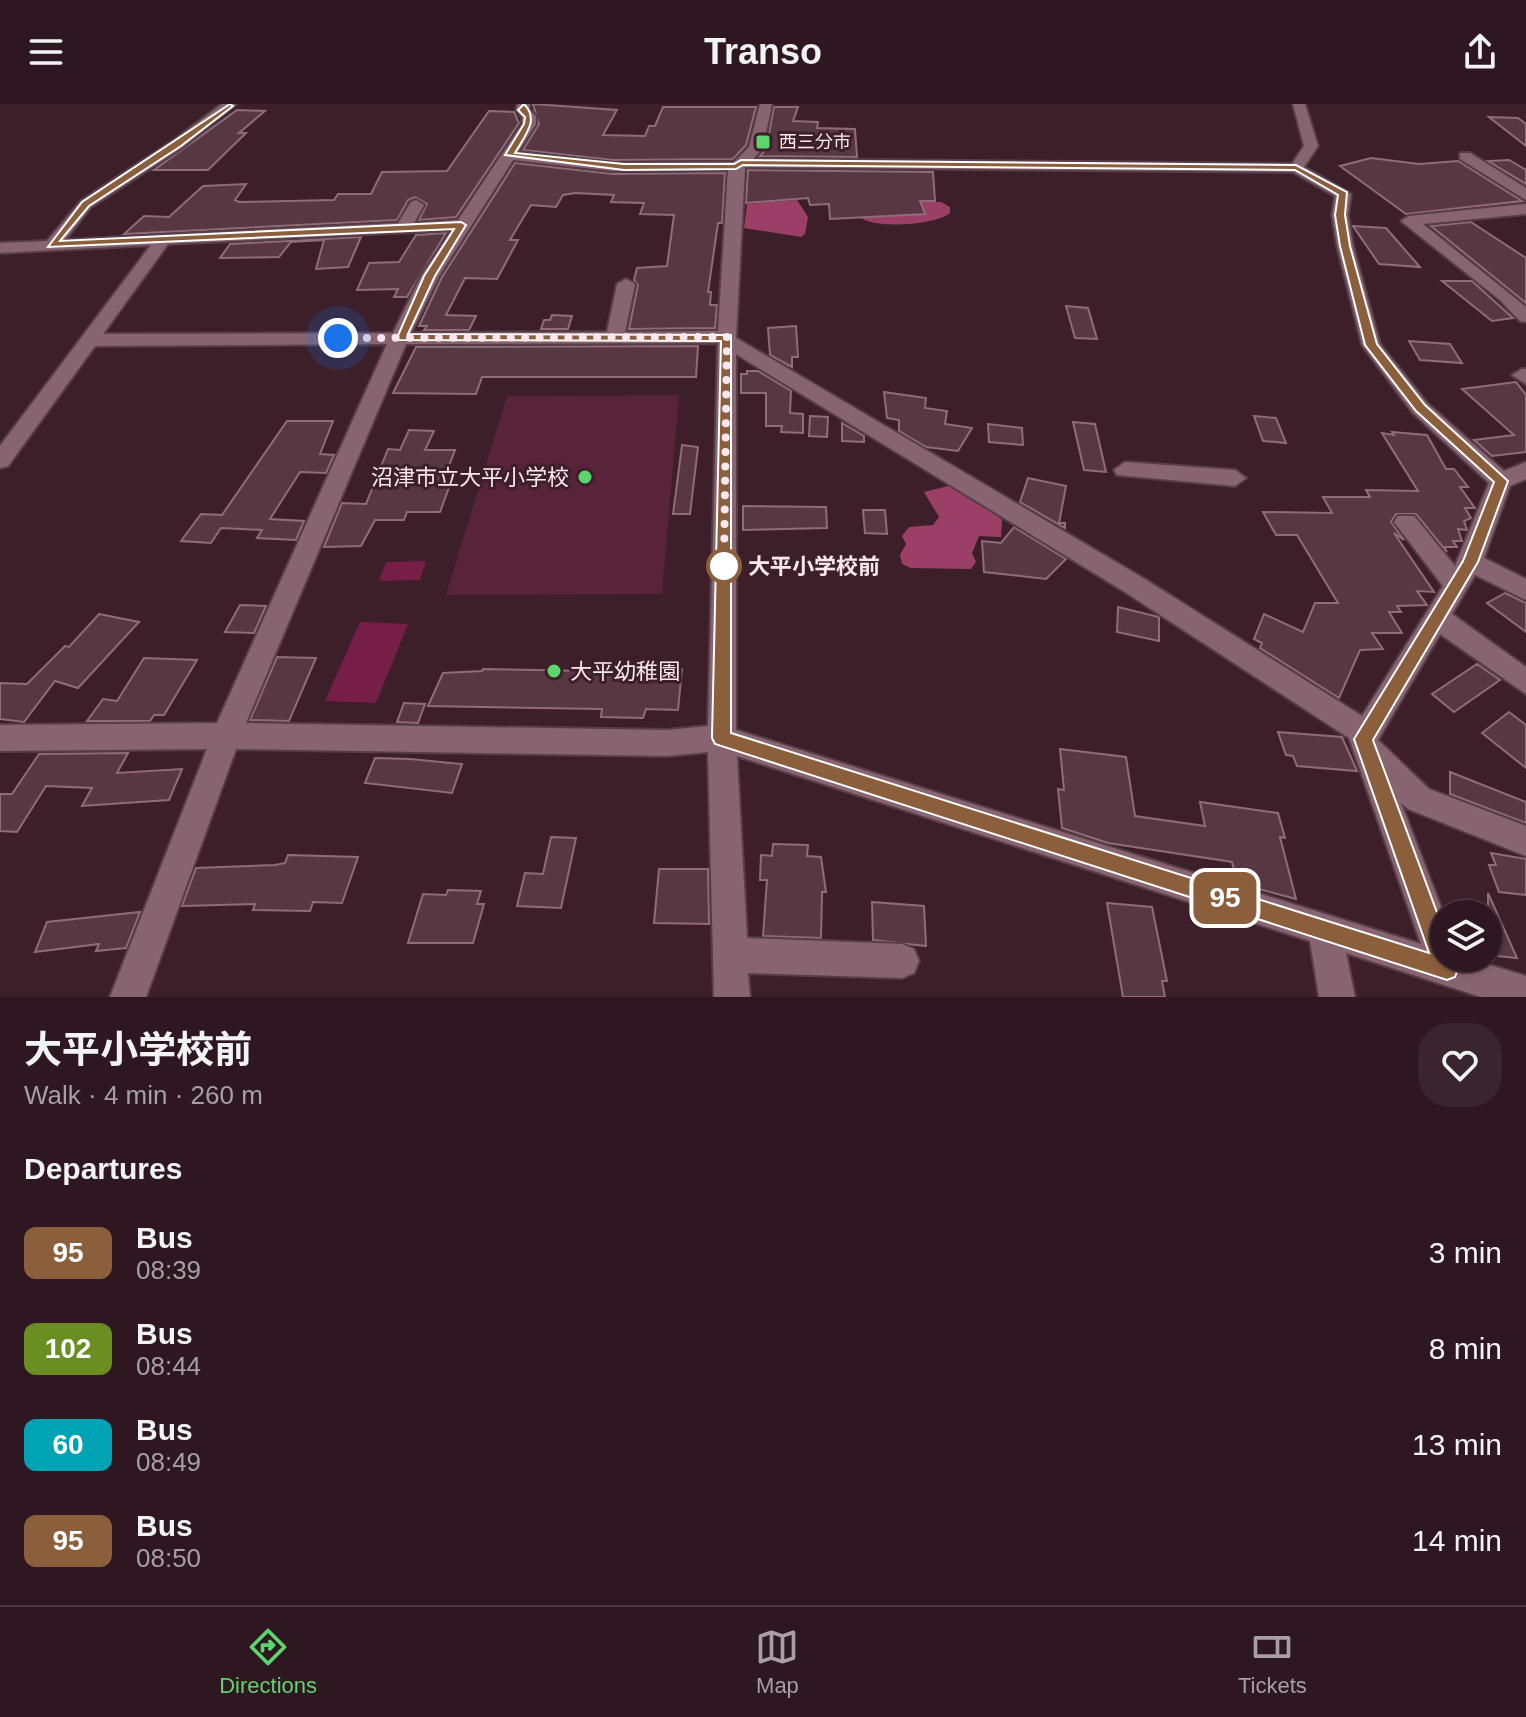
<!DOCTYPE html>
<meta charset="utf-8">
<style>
body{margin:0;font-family:Helvetica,"Noto Sans JP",sans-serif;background:#3a242d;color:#f1f3f6;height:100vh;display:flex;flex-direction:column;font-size:30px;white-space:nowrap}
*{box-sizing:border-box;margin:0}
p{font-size:26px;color:#a79fa5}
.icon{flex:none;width:44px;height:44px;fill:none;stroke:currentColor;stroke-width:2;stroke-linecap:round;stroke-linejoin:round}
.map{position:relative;height:893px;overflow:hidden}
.side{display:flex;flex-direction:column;background:#2e1720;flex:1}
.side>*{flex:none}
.badge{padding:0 16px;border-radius:12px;font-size:28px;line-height:52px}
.controls{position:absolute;left:1430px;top:796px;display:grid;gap:16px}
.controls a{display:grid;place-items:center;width:72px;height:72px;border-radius:50%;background:#2e1720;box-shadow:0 2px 6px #0004,0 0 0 2px #49363e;font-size:40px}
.you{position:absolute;width:40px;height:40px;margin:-20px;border:6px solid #fff;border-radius:50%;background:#1a73e8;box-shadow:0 0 0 12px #1a73e833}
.map>.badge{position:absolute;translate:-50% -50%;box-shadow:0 0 0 4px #fff}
h2{padding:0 24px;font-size:30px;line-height:72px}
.round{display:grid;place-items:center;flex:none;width:84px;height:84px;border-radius:32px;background:#3a242d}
.headline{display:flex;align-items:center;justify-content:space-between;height:136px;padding:0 24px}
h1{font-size:38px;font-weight:700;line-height:60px}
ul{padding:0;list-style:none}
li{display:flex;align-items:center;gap:24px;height:96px;padding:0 24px}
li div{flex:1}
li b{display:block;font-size:30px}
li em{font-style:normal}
li .badge{min-width:88px;font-weight:700;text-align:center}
header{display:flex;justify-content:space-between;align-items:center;height:104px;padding:0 24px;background:#2e1720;font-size:36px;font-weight:700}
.tab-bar{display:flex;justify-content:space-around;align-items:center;height:112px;border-top:2px solid #49363e;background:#2e1720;font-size:22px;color:#a79fa5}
.tab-bar a{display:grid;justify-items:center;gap:4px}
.tab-bar .current{color:#5cd56d}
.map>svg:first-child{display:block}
</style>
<header><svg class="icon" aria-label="menu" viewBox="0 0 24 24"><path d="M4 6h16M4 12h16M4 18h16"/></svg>Transo<svg class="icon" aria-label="share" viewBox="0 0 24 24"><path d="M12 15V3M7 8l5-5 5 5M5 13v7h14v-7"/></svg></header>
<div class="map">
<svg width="1526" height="893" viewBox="0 0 1526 893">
<rect width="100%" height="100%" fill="#3d1f2a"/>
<path fill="#592339" d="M679,291l-17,199 -216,1 61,-199z"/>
<path fill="#9b3f66" d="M797,96l11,17 -3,17 -4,3 -57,-9 3,-24z
M917,98h24l9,5v6c-13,12 -80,17 -91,3z
M952,381l36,19 14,16 -1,17 -22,-1 -7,17 4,9 -5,7 -60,-1 -9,-4 -2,-9 6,-11 -4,-8 7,-9 24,-2 6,-8 -15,-25z"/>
<path fill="#771e48" d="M426,457l-6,19 -41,1 7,-19z
M360,518l48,2 -32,79 -51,-2z"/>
<path fill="#573742" stroke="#906c79" stroke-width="2" d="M533,0l84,6 -14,25 42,1 4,-10h6l8,-19h93l-10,38 -13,14 -120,1 -90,-10 16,-26z
M774,3h24l-5,14 25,1 -1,6 38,1 2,28 -97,-1 6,-7z
M237,6l28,1 -26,22h7l-38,37h-54z
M489,7l25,1 5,11 -63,94 -37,3 8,-16 -12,-7 -7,3 -11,20 -273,14 20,-18 25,1 34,-31 43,-2 -11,16 4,2 95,-2 4,-6h33l11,-22 65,-1z
M1489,13l29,1 8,6v22z
M1371,54l48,6 39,-3 64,40 -116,13 -66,-48z
M1509,56l17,10v14l-38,-23z
M515,59l98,11 112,-1 -3,50h-4l-10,69h3l-1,13h7l-2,23 -86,1 9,-44 -4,-5 3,-12 30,-2 7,-51 -34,-1 4,-11 -33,-1 3,-7 -39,-2 -12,2 -7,12 -25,-2 -21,35h8l-21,39 -32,-1 -19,37 30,1 -7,14h-45l3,-4h-8l23,-49z
M748,66l185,2 2,29h-15l5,13 -95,5 -1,-15 -19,1 -2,-7 -62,5z
M1471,118l55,36v45l-95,-77z
M1353,122l33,2 34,39 -41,-3z
M446,129l-39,64h-13l4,-8 -41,1 12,-27 30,-1 17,-27z
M361,133l-13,30 -32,2 8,-29 -33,2 -12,15 -59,1 10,-14z
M1442,177h30l41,37 -21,3z
M1066,202l22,2 9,31 -22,-1z
M552,211l20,1 -4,13h-27l3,-9h6z
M796,222l2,31h-6v10l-22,-12 -2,-27z
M1409,237l41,3 12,19 -42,-3z
M698,242l-2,31h-214l-6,17 -83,-1 23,-46z
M747,267h11l33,20 -1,22 13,1v19l-22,-1 1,-6h-16v-33h-25v-19h6z
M1516,278l10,13v57l-34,4 -18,-16 40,-5 -52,-46z
M884,288l42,6 -1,10 22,3 -2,13 27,4 -14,23 -32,-4 -27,-16v-11l-12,-2z
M810,312l18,1 -1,20 -18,-1z
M1254,312l22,2 10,25 -23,-2z
M287,317h46l-13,33 14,1 -8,18 -26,-1 -30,47 34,2 -8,19 -39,-2 5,-8 -41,-2 -10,15 -30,-2 20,-27 21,1z
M1073,318l22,2 11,48 -22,-2z
M842,319l22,13v6l-22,-1z
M988,320l34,4 1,17 -34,-3z
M409,326l25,1 -9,19h30l-12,32h8l-11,30h-33l-3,8h-29l-14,26 -37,1 18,-44 24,1 22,-55 12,1z
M1392,328l35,3 19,34h8l14,18h-8l15,21h-10l6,10 -7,3 3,9 -9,-1 4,12h-9l4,6h-13l3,5 -31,-38h-20l-5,8 13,18 -10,-7 40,59 -17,-1 10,14 -30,1 4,6h-12l13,21h-30l11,16 -23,1 -21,48 -79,-50 2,-5 -8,-4 10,-25 39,18 12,-29h23l-41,-68h-21l-13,-23 69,1 -9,-16h47l-4,-7 52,1 -36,-58 12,2z
M682,341l16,2 -8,67h-17z
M1028,374l38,8 -7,37h6v5l-45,-26z
M743,402l83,1 1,21 -84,2z
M863,406h22l2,24 -22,-1z
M1014,423l52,32 -20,20 -62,-7 -2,-31 19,2z
M1505,489l21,10v29l-39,-29z
M240,501l26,1 -12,27 -29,-1z
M1118,503l41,10v24l-42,-9z
M99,510l40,8 -61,66 -23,-7 -31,41 -24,-3v-36l27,1 38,-38 4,1z
M277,553l39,1 -27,63 -39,-1z
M144,554l53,2 -33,55h-10l-4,6h-63l16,-22 14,2z
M1477,560l23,16 -46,32 -22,-18z
M483,565l165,3v-3h34l-4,41 -32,-1 -3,9 -42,-1 1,-8 -174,-3 15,-33 39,-2z
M404,599l21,1 -7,19 -21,-1z
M1509,608l17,13v43l-44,-35z
M1278,628l64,5 15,34 -60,-5 -4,-10 -7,-1z
M1060,645l66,8 9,59 70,10 -5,-24 78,11 7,25 -5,-1 16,62 -59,-16 -5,-21 -124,-19 -46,-15 -4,-39 6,1z
M128,649l-11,20 65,-4 -13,31 -87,6 10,-18 -46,-2 -29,46 -17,-1v-37h12l27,-40z
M375,654l35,1 52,5 -10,29 -87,-10z
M1450,668l76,30v21l-76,-29z
M551,733l25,1 -15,70 -44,-2 8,-33 18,1z
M773,740l35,1 -1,11 14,1 5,35h-4l-1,46 -58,-2 4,-56h-7l1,-25 11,1z
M1491,749l35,6v36l-27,-3 -10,-27h7z
M288,751l70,2 -16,46 -29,-1 -3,9 -57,-1 2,-6 -73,2 14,-38 79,-3 10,-2z
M659,765h49l1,55 -55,-1z
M448,786l33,1 -4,13h7l-11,39h-65l15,-49 23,1z
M1488,789l29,65 -29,-3z
M872,798l52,4 2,40 -53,-6z
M1107,799l45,4 15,74h-5l3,16h-42z
M140,808l-14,36 -30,3 3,-7 -64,8 12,-30z"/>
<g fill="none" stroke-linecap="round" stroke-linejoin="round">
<g stroke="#563e48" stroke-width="4">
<path id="street" d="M222,0h14l-53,43 -92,60 -26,33 333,-17 13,-21 5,-2 8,5 -10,18 44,-3 64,-96v-7l-6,-7 2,-6h12l-1,5 7,7v8l-18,28 95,11 121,-1 15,-15 11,-43h12l-9,44 -10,11 539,5 12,-18 -11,-42h12l13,42 -14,21 47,27 -3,21 5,31 27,98 47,59 77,68 22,-9v17l-16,7 -26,72 42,21v21l-51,-25 -23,39 74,53v27l-86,-60 -62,106 51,49 97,37v30l-118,-47 -7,-6 43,112v43h23l59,18v21h-45l-135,-44 9,44h-36l-9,-56 -573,-185 10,182 155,6 12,5 5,12 -5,12 -12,5 -154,-5 2,24h-36l-6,-245 -41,4 -431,-7 -90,248h-36l97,-248 -207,2v-26l217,-2 170,-379 -292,2 -87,120 -8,2v-22l151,-201 -151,8v-10l47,-2 34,-40 92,-60zM513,56l100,11 115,-1 -10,161 -93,1 10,-48 -9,-5 -9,5 -10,48 -196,1 28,-57zM745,63l548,5 42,24 -3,19 5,31 25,99 51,68 76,70 -34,83 -41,-50h-16l-4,6 49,64 -81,130 -219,-138 -407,-240zM452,126l-31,46 -28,57 -290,1 65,-90zM718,239l-10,383 -41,4 -421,-7 160,-379zM736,250l389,238 224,146 72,206 -685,-214z
M1460,49h10l56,35v12l-66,-41z
M1526,100v10l-103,10 103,83v15l-6,-1 -20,-21 -99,-79 8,-5z
M1522,265h4v15l-14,-9z
M1125,358l110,8 11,8 -11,8 -118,-11 -3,-5z"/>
</g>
<use href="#street" fill="#886470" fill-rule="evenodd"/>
</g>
<path fill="#8b5e3c" stroke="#fff" stroke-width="2" d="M230,0l3,2 -52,40 -92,60 -29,35 401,-19 5,3 -31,51 -27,58 323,1v398l698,220 -75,-214 109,-178 31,-79 -78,-71 -51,-66 -25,-99 -5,-31 3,-20 -43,-25 -552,-5 -7,4 -112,1 -119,-15 19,-31 1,-7 -7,-7 6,-6c15,15 3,29 -9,49l109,11h110l7,-4 555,5 51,27 -2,23 5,31 27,98 48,61 83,76 -30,81 -105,178 85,229 -3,8 -8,3 -732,-236 -3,-6 9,-397 -325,-1 28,-64 30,-47 -406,18 34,-45z"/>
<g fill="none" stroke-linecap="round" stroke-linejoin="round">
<path stroke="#fce7ee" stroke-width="8" stroke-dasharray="0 14.4" d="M338,234l389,-1 -3,229"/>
</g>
<g fill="#5cd56d" stroke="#3d1f2a" stroke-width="3">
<rect x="755" y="30" width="16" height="16" rx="4"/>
<circle cx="585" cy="373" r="8"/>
<circle cx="554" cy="567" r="8"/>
</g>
<circle fill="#fff" stroke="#8b5e3c" stroke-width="4" cx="724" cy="462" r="16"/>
<g text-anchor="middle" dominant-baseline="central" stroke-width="6" stroke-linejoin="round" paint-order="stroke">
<g font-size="18" fill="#fce7ee" stroke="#3d1f2a" text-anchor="start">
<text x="779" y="38">西三分市</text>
</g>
<g font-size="22" fill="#fce7ee" stroke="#3d1f2a" text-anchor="end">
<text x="569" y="373">沼津市立大平小学校</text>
<text x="570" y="567" text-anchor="start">大平幼稚園</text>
</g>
<g font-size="22" font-weight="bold" fill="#fce7ee" stroke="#3d1f2a" text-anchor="start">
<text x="748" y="462">大平小学校前</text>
</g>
</g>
</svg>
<div class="controls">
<a><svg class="icon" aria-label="layers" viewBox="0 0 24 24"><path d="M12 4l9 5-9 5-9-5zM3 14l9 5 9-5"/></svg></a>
</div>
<div class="you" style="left:338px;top:234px"></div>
<b class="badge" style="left:1225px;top:794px;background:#8b5e3c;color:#fff">95</b>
</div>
<section class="side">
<div class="headline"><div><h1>大平小学校前</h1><p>Walk · 4 min · 260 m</p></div><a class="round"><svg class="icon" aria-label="heart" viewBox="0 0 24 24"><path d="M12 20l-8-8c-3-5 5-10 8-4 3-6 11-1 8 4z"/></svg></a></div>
<h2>Departures</h2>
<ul>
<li><span class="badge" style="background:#8b5e3c;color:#fff">95</span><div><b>Bus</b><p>08:39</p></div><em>3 min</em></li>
<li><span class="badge" style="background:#6b8e23;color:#fff">102</span><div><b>Bus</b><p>08:44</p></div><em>8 min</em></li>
<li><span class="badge" style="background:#00a3b4;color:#fff">60</span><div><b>Bus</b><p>08:49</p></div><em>13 min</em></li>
<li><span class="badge" style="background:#8b5e3c;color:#fff">95</span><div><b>Bus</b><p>08:50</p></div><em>14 min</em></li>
</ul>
</section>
<nav class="tab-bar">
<a class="current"><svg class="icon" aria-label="directions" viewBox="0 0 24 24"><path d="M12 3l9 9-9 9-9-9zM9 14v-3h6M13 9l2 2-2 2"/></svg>Directions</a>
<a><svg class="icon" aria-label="map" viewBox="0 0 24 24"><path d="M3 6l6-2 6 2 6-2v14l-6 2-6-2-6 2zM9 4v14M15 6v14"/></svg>Map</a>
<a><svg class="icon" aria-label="tickets" viewBox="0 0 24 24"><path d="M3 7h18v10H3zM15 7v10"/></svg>Tickets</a>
</nav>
